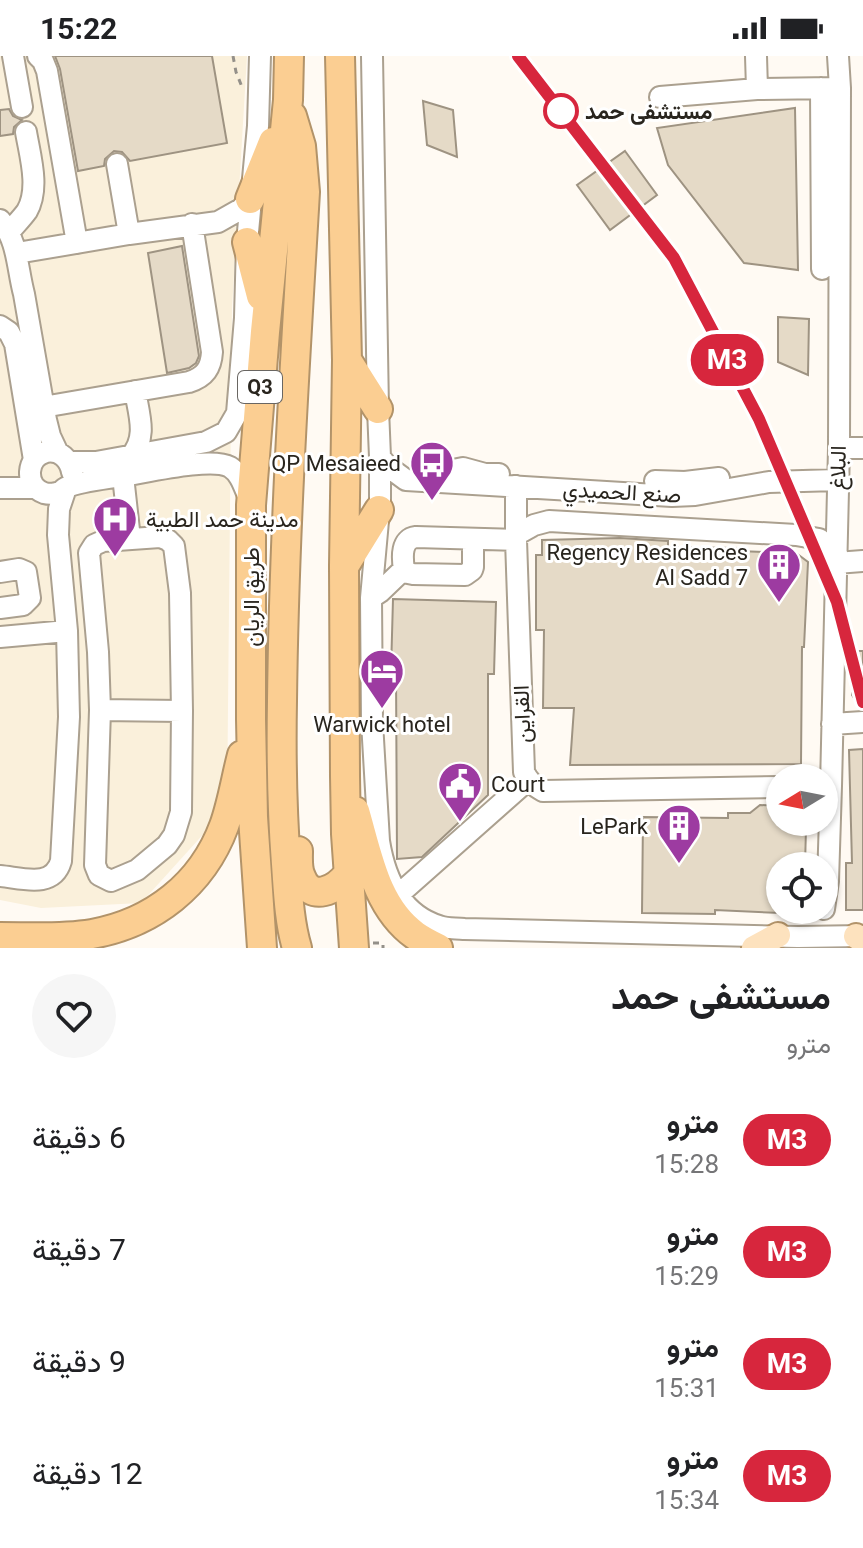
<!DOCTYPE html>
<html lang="ar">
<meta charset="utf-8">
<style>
body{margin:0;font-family:Roboto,Vazirmatn,sans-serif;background:#f6f6f6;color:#202124;direction:rtl;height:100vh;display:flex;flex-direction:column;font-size:30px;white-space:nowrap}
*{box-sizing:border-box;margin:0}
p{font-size:26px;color:#757577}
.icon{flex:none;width:44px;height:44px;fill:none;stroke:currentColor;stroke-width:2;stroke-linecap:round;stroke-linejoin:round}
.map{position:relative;height:892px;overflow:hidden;direction:ltr}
.details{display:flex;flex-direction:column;background:#fff;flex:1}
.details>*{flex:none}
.badge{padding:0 16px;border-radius:26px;font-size:28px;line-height:52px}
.needle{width:52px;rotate:260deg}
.fabs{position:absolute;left:766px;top:708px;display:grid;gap:16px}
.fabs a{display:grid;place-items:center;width:72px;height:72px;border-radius:50%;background:#fff;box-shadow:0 2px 6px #0004;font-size:40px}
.map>.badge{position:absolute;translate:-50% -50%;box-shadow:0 0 0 4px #fff}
.round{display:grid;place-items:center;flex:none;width:84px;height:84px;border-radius:42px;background:#f6f6f6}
.headline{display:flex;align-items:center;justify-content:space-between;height:136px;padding:0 32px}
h1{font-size:38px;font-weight:700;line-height:60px}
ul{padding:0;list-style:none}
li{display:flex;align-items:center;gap:24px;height:112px;padding:0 32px}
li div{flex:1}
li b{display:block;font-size:30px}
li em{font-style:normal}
li .badge{min-width:88px;font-weight:700;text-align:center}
.status{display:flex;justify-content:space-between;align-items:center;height:56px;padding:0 40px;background:#fff;direction:ltr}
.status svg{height:22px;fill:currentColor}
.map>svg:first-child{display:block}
</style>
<div class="status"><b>15:22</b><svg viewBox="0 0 49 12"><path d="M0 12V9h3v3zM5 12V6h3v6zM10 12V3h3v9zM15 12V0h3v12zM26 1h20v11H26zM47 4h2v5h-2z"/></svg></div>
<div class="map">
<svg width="863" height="892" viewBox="0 0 863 892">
<rect width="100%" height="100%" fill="#fffaf3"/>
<path fill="#faf0db" d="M0,0h247l-15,252 -5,500 -86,95 -100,5 -41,-8z"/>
<path fill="#e5dac7" stroke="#9e9382" stroke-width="2" d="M55,0h157l15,87 -97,18 -8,-9 -8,-1 -9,8 -1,7 -26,5 -18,-102z
M423,45l30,9 4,47 -30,-12z
M795,52l3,162 -54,-7 -76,-98 -11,-37z
M9,53l4,7 9,4 -8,7 -1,7 -13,2v-26z
M625,95l32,44 -47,35 -33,-45z
M182,190l17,110 -3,7 -7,5 -22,5 -19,-120z
M778,261l31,2 -1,56 -30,-13z
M620,482l48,3v6l70,1v3l58,2 12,9 -4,85h-2l-1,117 -231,1 4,-57h-31l1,-78h-8v-75h6v-15z
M393,543l103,3 -2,72h-6v121l-66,62 -25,2 -1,-188h-5z
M853,595h10v58h-2l-9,-14z
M863,693v161h-17v-47h6l-3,-113z
M760,749l20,1v16h20l6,6 -1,38h-25v47l-65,-3v4l-73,-1 1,-96 85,1v-5h22z"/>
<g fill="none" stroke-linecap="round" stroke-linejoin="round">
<g stroke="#aba08f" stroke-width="24">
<path id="minor" d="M13,0l9,51
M38,0l5,5 4,10 30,172
M372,0l6,353 2,48v42l-9,99 1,124 7,119c6,37 21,73 60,85 7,3 17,2 25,3l334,8 65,-1
M821,32l1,181
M757,33l76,-1
M660,41l97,-8 -1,-33
M117,108l12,70
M0,164c18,20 17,48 24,74l22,126 4,16 8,17
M10,175c5,-6 12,-13 17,-20 13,-23 3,-55 -1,-79
M17,197l112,-19 89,-12 23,-13 9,-10
M0,270l9,6 6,12 19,116
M43,351l146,-25c16,-5 22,-14 23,-30l-20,-128
M839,392h24
M130,401c18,-19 9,-42 5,-66
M380,401l7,9 19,14 266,16 23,-1 74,-13 68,-2
M69,406h27l110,-20 20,-10 11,-19 8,-95 2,-76 11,-116 2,-70
M72,416c-2,-12 -12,-23 -26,-20 -20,5 -22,34 -2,41 4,1 9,1 12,0 10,-2 2,-1 11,-6 11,-5 35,-8 48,-10 25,-3 95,-21 115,-10 11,7 14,20 19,31
M123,420l7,63
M436,425l17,-11 10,-2 22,6h14
M655,425l30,1 34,-4
M516,430v54l8,232c5,10 10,14 19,19l237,-4
M0,432h36
M516,479l18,-10 15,-4 247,14 23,4 18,14
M160,481l8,3 6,6 6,47 2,118 -1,101 -7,23 -7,10 -30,25 -26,11 -12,-6 -4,-10 5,-155 -2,-58 -9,-99 5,-8 9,-4z
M473,483v28l-1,3 -7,5 -52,-1 -5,-1 -4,-4c-2,-12 -3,-30 12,-32l100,3
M836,507l27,-2
M0,516l19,-3 7,3 4,26 -7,7 -23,3
M371,542l9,-6 24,-23
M0,581l67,-6
M100,654l82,1
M832,668l31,-2
M0,820c22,2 53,13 61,-15l8,-144 -2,-86 -9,-96 1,-26 7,-21
M397,840l131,-116
M824,853l4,-28 3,-95 8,-338 1,-360 -2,-32"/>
</g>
<g stroke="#b29369" stroke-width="28">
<path id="major" d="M856,880l7,5
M754,892l24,-13"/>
</g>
<g stroke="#b29369" stroke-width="32">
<path id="highway" d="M340,0l7,304 -3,206 1,210 1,58 8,114
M292,60l9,30 4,46c-10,170 -21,339 -23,509 -1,54 0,109 4,163 2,28 3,57 11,84
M250,143l23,-57
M247,186l14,54
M347,304l31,49
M345,509l34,-55
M355,755c13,44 21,96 60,124 7,5 15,9 23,13
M298,795c0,8 -1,18 3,26 10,26 35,13 47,-3
M0,881c30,0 62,2 92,-3 61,-11 110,-49 132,-108 8,-22 12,-48 18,-71
M262,892l-9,-131 -2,-98v-214l14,-173 23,-232 1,-44"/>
</g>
<path stroke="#949089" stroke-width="3" stroke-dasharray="6 6" stroke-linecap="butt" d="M233,0l3,16 6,15
M373,887h10v5"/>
<use href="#minor" stroke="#fff" stroke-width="20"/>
<use href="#major" stroke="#fde2be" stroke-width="24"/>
<use href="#highway" stroke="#fbce92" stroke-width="28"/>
</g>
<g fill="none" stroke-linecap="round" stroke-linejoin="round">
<g stroke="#fff" stroke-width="18">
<path id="line" d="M518,0l156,202 85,161 78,183 26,100"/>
</g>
<use href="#line" stroke="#d7263d" stroke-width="12"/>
</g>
<defs>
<g id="bus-pin" transform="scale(2.3)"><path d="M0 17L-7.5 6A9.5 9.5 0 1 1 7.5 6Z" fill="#9d3ba1" stroke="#fff"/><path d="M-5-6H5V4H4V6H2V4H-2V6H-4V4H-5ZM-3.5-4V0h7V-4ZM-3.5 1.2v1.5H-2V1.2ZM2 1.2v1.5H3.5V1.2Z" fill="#fff"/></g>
<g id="hospital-pin" transform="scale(2.3)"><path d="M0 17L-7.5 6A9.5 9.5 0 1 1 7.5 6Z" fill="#9d3ba1" stroke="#fff"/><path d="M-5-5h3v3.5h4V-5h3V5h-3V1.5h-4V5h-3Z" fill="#fff"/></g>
<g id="building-pin" transform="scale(2.3)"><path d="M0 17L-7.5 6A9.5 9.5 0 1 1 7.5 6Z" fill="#9d3ba1" stroke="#fff"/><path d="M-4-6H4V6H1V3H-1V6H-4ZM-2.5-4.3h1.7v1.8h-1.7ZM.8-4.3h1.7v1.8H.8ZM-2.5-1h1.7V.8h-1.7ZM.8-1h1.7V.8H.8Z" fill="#fff"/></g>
<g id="hotel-pin" transform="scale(2.3)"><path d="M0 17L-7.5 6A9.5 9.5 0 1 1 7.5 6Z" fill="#9d3ba1" stroke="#fff"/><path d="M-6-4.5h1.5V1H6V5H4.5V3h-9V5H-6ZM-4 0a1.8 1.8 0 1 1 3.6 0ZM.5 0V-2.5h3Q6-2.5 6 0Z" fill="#fff"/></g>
<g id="civic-pin" transform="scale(2.3)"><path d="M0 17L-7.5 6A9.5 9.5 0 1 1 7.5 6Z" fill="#9d3ba1" stroke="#fff"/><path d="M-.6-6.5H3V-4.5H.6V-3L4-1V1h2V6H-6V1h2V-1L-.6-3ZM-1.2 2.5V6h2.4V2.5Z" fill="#fff"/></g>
</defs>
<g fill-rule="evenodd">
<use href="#bus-pin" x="432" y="407"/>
<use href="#hospital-pin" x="115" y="463"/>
<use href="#building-pin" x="779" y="509"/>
<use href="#hotel-pin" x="382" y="615"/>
<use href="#civic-pin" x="460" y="728"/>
<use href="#building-pin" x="679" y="770"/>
</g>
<circle fill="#fff" stroke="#d7263d" stroke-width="4" cx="561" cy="55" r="16"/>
<g text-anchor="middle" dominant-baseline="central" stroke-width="6" stroke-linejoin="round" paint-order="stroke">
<rect fill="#fff" stroke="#696662" stroke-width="2" x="238" y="315" width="44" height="32" rx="6"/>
<g font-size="20" font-weight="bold" fill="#29251e">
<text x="260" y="331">Q3</text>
</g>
<g font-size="22" font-weight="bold" fill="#29251e" stroke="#fff" text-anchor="start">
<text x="585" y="55">مستشفى حمد</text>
</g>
<g font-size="22" fill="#29251e" stroke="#fff" text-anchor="end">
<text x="401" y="407">QP Mesaieed</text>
<text x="146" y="463" text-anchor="start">مدينة حمد الطبية</text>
<text x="748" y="496">Regency Residences<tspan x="748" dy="25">Al Sadd 7</tspan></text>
<text x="382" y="668" text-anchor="middle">Warwick hotel</text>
<text x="491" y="728" text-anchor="start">Court</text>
<text x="648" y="770">LePark</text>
</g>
<g font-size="22" fill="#29251e" stroke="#fff">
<text transform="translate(838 412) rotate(-89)">البلاغ</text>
<text transform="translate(622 436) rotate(3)">صنع الحميدي</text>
<text transform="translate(251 541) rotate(-90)">طريق الريان</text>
<text transform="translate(522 658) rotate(-92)">القراين</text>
</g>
</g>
</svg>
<div class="fabs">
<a><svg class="needle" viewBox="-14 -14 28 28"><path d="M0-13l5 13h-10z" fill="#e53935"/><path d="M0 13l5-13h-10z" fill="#757577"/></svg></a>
<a><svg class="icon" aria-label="locate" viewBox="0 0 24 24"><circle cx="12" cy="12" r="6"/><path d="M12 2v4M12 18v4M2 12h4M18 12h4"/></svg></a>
</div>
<b class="badge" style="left:727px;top:304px;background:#d7263d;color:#fff">M3</b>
</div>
<section class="details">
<div class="headline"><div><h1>مستشفى حمد</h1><p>مترو</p></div><a class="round"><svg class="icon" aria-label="heart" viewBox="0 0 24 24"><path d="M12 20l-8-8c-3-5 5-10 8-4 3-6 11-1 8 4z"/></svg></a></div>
<ul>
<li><span class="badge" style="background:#d7263d;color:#fff">M3</span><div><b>مترو</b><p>15:28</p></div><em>6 دقيقة</em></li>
<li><span class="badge" style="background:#d7263d;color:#fff">M3</span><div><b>مترو</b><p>15:29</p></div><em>7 دقيقة</em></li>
<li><span class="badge" style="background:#d7263d;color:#fff">M3</span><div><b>مترو</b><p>15:31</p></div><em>9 دقيقة</em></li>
<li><span class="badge" style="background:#d7263d;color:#fff">M3</span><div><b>مترو</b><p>15:34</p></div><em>12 دقيقة</em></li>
</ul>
</section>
